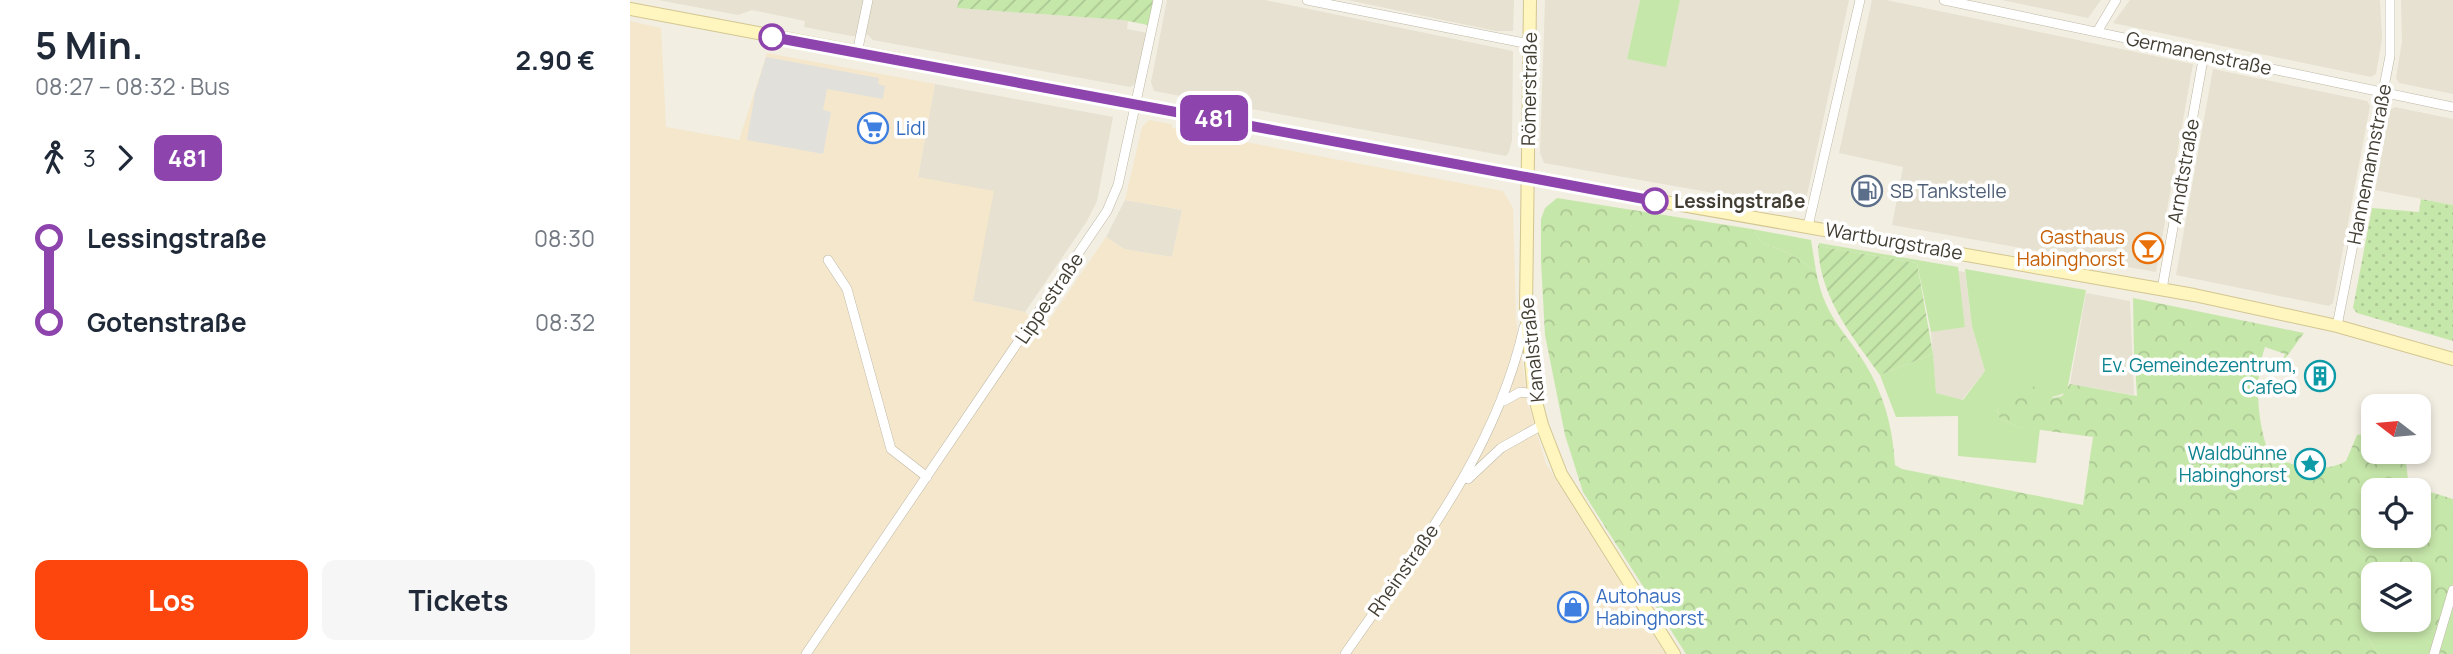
<!DOCTYPE html>
<html lang="de">
<meta charset="utf-8">
<style>
body{margin:0;font-family:Manrope,sans-serif;background:#f6f6f7;color:#1f2937;height:100vh;display:flex;flex-direction:column;font-size:26px;white-space:nowrap}
*{box-sizing:border-box;margin:0}
p{font-size:23px;color:#747a83}
.icon{flex:none;width:38px;height:38px;fill:none;stroke:currentColor;stroke-width:2;stroke-linecap:round;stroke-linejoin:round}
.map{position:relative;flex:1;overflow:hidden}
.details{display:flex;flex-direction:column;background:#fff;width:630px}
.details>*{flex:none}
.badge{padding:0 14px;border-radius:10px;font-size:24px;line-height:46px}
.needle{width:46px;rotate:286deg}
.buttons{position:absolute;left:1731px;top:394px;display:grid;gap:14px}
.buttons a{display:grid;place-items:center;width:70px;height:70px;border-radius:14px;background:#fff;box-shadow:0 4px 10px #0003;font-size:35px}
.map>.badge{position:absolute;translate:-50% -50%;box-shadow:0 0 0 4px #fff}
.legs{display:flex;align-items:center;gap:10px;height:77px;padding:0 35px;font-size:23px}
.legs p{margin-inline-start:auto}
.overview{display:flex;align-items:center;justify-content:space-between;height:119px;padding:0 35px}
h1{font-size:38px;font-weight:700;line-height:52px}
.action{display:flex;gap:14px;margin-top:auto;padding:14px 35px}
.action a{flex:1;height:80px;border-radius:14px;background:#fc460e;color:#fff;font-size:28px;font-weight:700;line-height:80px;text-align:center}
.action a+a{background:#f6f6f7;color:#1f2937}
ul{padding:0 35px;list-style:none}
li{display:flex;align-items:center;gap:24px;height:84px;font-size:26px}
li i{display:grid;place-items:center;width:10px;height:100%;margin:0 9px;background:currentColor}
li i::after{content:'';width:18px;height:18px;margin:-9px;border:5px solid;border-radius:50%;background:#fff}
li p{margin-inline-start:auto}
li:first-child i{background:linear-gradient(#0000 50%,currentColor 0)}
li:last-child i{background:linear-gradient(currentColor 50%,#0000 0)}
main{display:flex;flex:1;min-height:0}
.map>svg:first-child{display:block}
</style>
<main>
<section class="details">
<div class="overview"><div><h1>5 Min.</h1><p>08:27 – 08:32 · Bus</p></div><b>2.90 €</b></div>
<div class="legs"><svg class="icon" aria-label="walk" viewBox="0 0 24 24"><circle cx="13" cy="4" r="2"/><path d="M13 8l-2 6 4 7M11 14l-3 7M7 12l3-4h3l4 4"/></svg>3<svg class="icon" aria-label="forward" viewBox="0 0 24 24"><path d="M9 5l7 7-7 7"/></svg><b class="badge" style="background:#8e44ad;color:#fff">481</b></div>
<ul>
<li><i style="color:#8e44ad"></i><b>Lessingstraße</b><p>08:30</p></li>
<li><i style="color:#8e44ad"></i><b>Gotenstraße</b><p>08:32</p></li>
</ul>
<div class="action"><a>Los</a><a>Tickets</a></div>
</section>
<div class="map">
<svg width="1823" height="654" viewBox="0 0 1823 654">
<defs>
<pattern id="forest-crowns" width="20" height="18" patternUnits="userSpaceOnUse" patternTransform="scale(1.75)"><rect width="20" height="18" fill="#c6e7aa"/><path d="M2 6a3 3 0 1 1 6 0M12 15a3 3 0 1 1 6 0" fill="none" stroke="#abc793"/></pattern>
<pattern id="park-dots" width="8" height="8" patternUnits="userSpaceOnUse" patternTransform="scale(1.75)"><rect width="8" height="8" fill="#c6e7aa"/><path d="M2 2h.1M6 6h.1" fill="none" stroke="#abc793" stroke-width="1.8" stroke-linecap="round"/></pattern>
<pattern id="garden-furrows" width="10" height="10" patternUnits="userSpaceOnUse" patternTransform="scale(1.75)"><rect width="10" height="10" fill="#c6e7aa"/><path d="M-1 1l2-2M0 10L10 0M9 11l2-2" fill="none" stroke="#abc793"/></pattern>
</defs>
<rect width="100%" height="100%" fill="#f2eee2"/>
<path fill="#e6e1d0" d="M28,0h301l-1,8 165,12 5,1 -1,8 20,4 -11,50 -6,4 -257,-47 -5,-5 -17,1 -47,-9 1,-6 -53,-11 -14,5z
M537,0h98l248,51 -1,89 -3,12 -3,4 -352,-65 -3,-9z
M717,0h167l-1,31h-17z
M915,0h95l-13,59 39,7 14,-66h169l-45,209 -260,-46 -4,-10z
M1242,0h14l307,64 -37,208 -264,-47 11,-58 -64,-14z
M1372,0h99l-13,18z
M1500,0h250l2,39 -6,35 -5,3 -258,-54z
M1771,0h52v94l-54,-11 -3,-5 6,-37z
M1583,69l154,32 3,5 -37,197 -4,3 -153,-31z
M305,84l178,33 -16,84 -10,20 -62,91 -52,-11 -55,-124z
M1765,107l58,12v86l-78,-15 15,-80z
M495,200l57,10 -10,47 -48,-8 -18,-12z
M1328,271l7,1 7,54 13,45 -23,29 -26,-7 -5,-61 34,-6z
M1456,293l44,8 4,94 -64,-11z"/>
<path fill="#f5e7cc" d="M0,21l31,7 5,99 73,13 28,-87 168,31 -17,93 76,14 -21,110 52,11 16,20 65,-95 18,12 48,8 10,-47 -57,-10 17,-73 7,-7 23,4v4l331,63 10,17 3,111 12,85 18,60 119,190h-1035z"/>
<path fill="#c6e7aa" d="M1010,0h40l-14,67 -39,-8z
M1122,229l59,11 5,31 -27,-18 -25,-9z
M1189,243l139,24 7,60 -34,5 -14,-69 -99,-17z
M1335,269l121,21 -19,101c-7,8 -49,10 -62,10l-8,9 3,9 18,8 22,1 -4,35 -78,-7v-40l-62,1 -16,-42 53,-21 3,39 27,7 22,-29 -13,-45z
M1746,625c21,0 41,8 63,6l-7,23h-54l-12,-19z"/>
<path fill="url(#forest-crowns)" fill-rule="evenodd" d="M927,198l195,31 12,15 25,9 27,18c10,53 34,62 56,105 15,29 21,57 23,89l7,4 181,36 10,-68 -75,-10 -18,-8 -3,-9 8,-10 21,-3 6,-11 16,5 5,7 9,-2 8,-12 67,12 -2,-33h-3l-1,-6 3,-1 -1,-58 171,35 -22,30 3,-9 -20,-7c-11,31 -8,73 3,104 18,17 57,23 78,10l11,-26 16,-2v19h32l3,28 -3,10h-32v46h45l1,-21 8,-24 26,8v85l-14,47c-22,2 -42,-6 -63,-6l-10,10 12,19h-692l-103,-162 -18,-57 -20,-100 -4,-73v-43l4,-11zM1743,574h45v46h-45z
M1823,607v47h-14z"/>
<path fill="url(#park-dots)" d="M1791,199l32,6v136l-96,-28 -4,-5 19,-100 47,4z"/>
<path fill="url(#garden-furrows)" d="M329,0h194l-5,25 -25,-5 -166,-12z
M1188,246l99,17 16,91 -53,21c-29,-40 -60,-78 -62,-129z"/>
<path fill="#e2e0db" d="M136,57l113,21 -1,6 7,2 -2,13 -56,-10 -4,21 8,2 -8,42 -76,-14 8,-47z"/>
<g fill="none" stroke-linecap="round" stroke-linejoin="round">
<g stroke="#bdb7a5" stroke-width="10">
<path id="street" d="M677,0l222,44
M1314,0l509,107
M1467,32l19,-32
M227,53l11,-53
M1178,226l52,-226
M198,260l19,29 44,160 36,28
M1532,289l42,-235
M1707,326l53,-270v-56
M874,401l16,-9 14,2
M838,479l33,-31 41,-23
M176,654l301,-443 11,-26 40,-185
M715,654c72,-104 151,-202 179,-327
M1804,654l19,-64"/>
</g>
<g stroke="#d3c691" stroke-width="14">
<path id="secondary" d="M900,0l-4,308 8,86 8,31 19,49 113,180
M0,9l898,169 666,117 143,31 116,33"/>
</g>
<use href="#street" stroke="#fff" stroke-width="9"/>
<use href="#secondary" stroke="#fff5bf" stroke-width="12"/>
</g>
<g fill="none" stroke-linecap="round" stroke-linejoin="round">
<g stroke="#fff" stroke-width="16">
<path id="line-1" d="M142,37l883,164"/>
</g>
<use href="#line-1" stroke="#8e44ad" stroke-width="10"/>
</g>
<defs>
<g id="supermarket-ring" transform="scale(1.575)"><circle r="9.5" fill="#fff" stroke="#3f7fe0" stroke-width="1.5"/><path d="M-6-5.5h2.5l.6 2H6L4.5 2H-2.5L-4.4-4H-6ZM-1.5 3.2a1.3 1.3 0 1 0 .1 0ZM3 3.2a1.3 1.3 0 1 0 .1 0Z" fill="#3f7fe0"/></g>
<g id="fuel-ring" transform="scale(1.575)"><circle r="9.5" fill="#fff" stroke="#5c6f8a" stroke-width="1.5"/><path d="M-5.5-6h7V0h2V4h1.3V-2.5L3-4.5l.8-.8L6-3V5H2.5V1h-1V6h-7ZM-4.2-4.7v3.2H.2V-4.7Z" fill="#5c6f8a"/></g>
<g id="bar-ring" transform="scale(1.575)"><circle r="9.5" fill="#fff" stroke="#e8710a" stroke-width="1.5"/><path d="M-6-5H6L.8 .8V4.5H3.5V6h-7V4.5H-.8V.8Z" fill="#e8710a"/></g>
<g id="building-ring" transform="scale(1.575)"><circle r="9.5" fill="#fff" stroke="#0f9aa8" stroke-width="1.5"/><path d="M-4-6H4V6H1V3H-1V6H-4ZM-2.5-4.3h1.7v1.8h-1.7ZM.8-4.3h1.7v1.8H.8ZM-2.5-1h1.7V.8h-1.7ZM.8-1h1.7V.8H.8Z" fill="#0f9aa8"/></g>
<g id="sight-ring" transform="scale(1.575)"><circle r="9.5" fill="#fff" stroke="#0f9aa8" stroke-width="1.5"/><path d="M0-6L1.8-2.2L6-1.7L2.9 1.2L3.7 5.4L0 3.3L-3.7 5.4L-2.9 1.2L-6-1.7L-1.8-2.2Z" fill="#0f9aa8"/></g>
<g id="shop-ring" transform="scale(1.575)"><circle r="9.5" fill="#fff" stroke="#3f7fe0" stroke-width="1.5"/><path d="M-5-2.5h2.3a2.7 3.5 0 0 1 5.4 0H5L5.5 6h-11ZM-1.5-2.5h3a1.5 2.3 0 0 0-3 0Z" fill="#3f7fe0"/></g>
</defs>
<g fill-rule="evenodd">
<use href="#supermarket-ring" x="243" y="128"/>
<use href="#fuel-ring" x="1237" y="191"/>
<use href="#bar-ring" x="1518" y="248"/>
<use href="#building-ring" x="1690" y="376"/>
<use href="#sight-ring" x="1680" y="464"/>
<use href="#shop-ring" x="943" y="607"/>
</g>
<g fill="#fff" stroke="#8e44ad" stroke-width="3.5">
<circle cx="142" cy="37" r="12"/>
<circle cx="1025" cy="201" r="12"/>
</g>
<g text-anchor="middle" dominant-baseline="central" stroke-width="7" stroke-linejoin="round" paint-order="stroke">
<g font-size="19" fill="#433e33" stroke="#fff">
<text transform="translate(1569 53) rotate(12)">Germanenstraße</text>
<text transform="translate(899 89) rotate(-89)">Römerstraße</text>
<text transform="translate(1739 164) rotate(-79)">Hannemannstraße</text>
<text transform="translate(1553 171) rotate(-80)">Arndtstraße</text>
<text transform="translate(1264 241) rotate(10)">Wartburgstraße</text>
<text transform="translate(419 298) rotate(-56)">Lippestraße</text>
<text transform="translate(902 350) rotate(-96)">Kanalstraße</text>
<text transform="translate(773 570) rotate(-55)">Rheinstraße</text>
</g>
<g font-size="19" fill="#366cbe" stroke="#fff" text-anchor="start">
<text x="266" y="128">Lidl</text>
<text x="966" y="596">Autohaus<tspan x="966" dy="22">Habinghorst</tspan></text>
</g>
<g font-size="19" fill="#4e5e75" stroke="#fff" text-anchor="start">
<text x="1260" y="191">SB Tankstelle</text>
</g>
<g font-size="19" font-weight="bold" fill="#433e33" stroke="#fff" text-anchor="start">
<text x="1044" y="201">Lessingstraße</text>
</g>
<g font-size="19" fill="#c56008" stroke="#fff" text-anchor="end">
<text x="1495" y="237">Gasthaus<tspan x="1495" dy="22">Habinghorst</tspan></text>
</g>
<g font-size="19" fill="#0d838f" stroke="#fff" text-anchor="end">
<text x="1667" y="365">Ev. Gemeindezentrum,<tspan x="1667" dy="22">CafeQ</tspan></text>
<text x="1657" y="453">Waldbühne<tspan x="1657" dy="22">Habinghorst</tspan></text>
</g>
</g>
</svg>
<div class="buttons">
<a><svg class="needle" viewBox="-14 -14 28 28"><path d="M0-13l5 13h-10z" fill="#e53935"/><path d="M0 13l5-13h-10z" fill="#747a83"/></svg></a>
<a><svg class="icon" aria-label="locate" viewBox="0 0 24 24"><circle cx="12" cy="12" r="6"/><path d="M12 2v4M12 18v4M2 12h4M18 12h4"/></svg></a>
<a><svg class="icon" aria-label="layers" viewBox="0 0 24 24"><path d="M12 4l9 5-9 5-9-5zM3 14l9 5 9-5"/></svg></a>
</div>
<b class="badge" style="left:584px;top:118px;background:#8e44ad;color:#fff">481</b>
</div>
</main>
